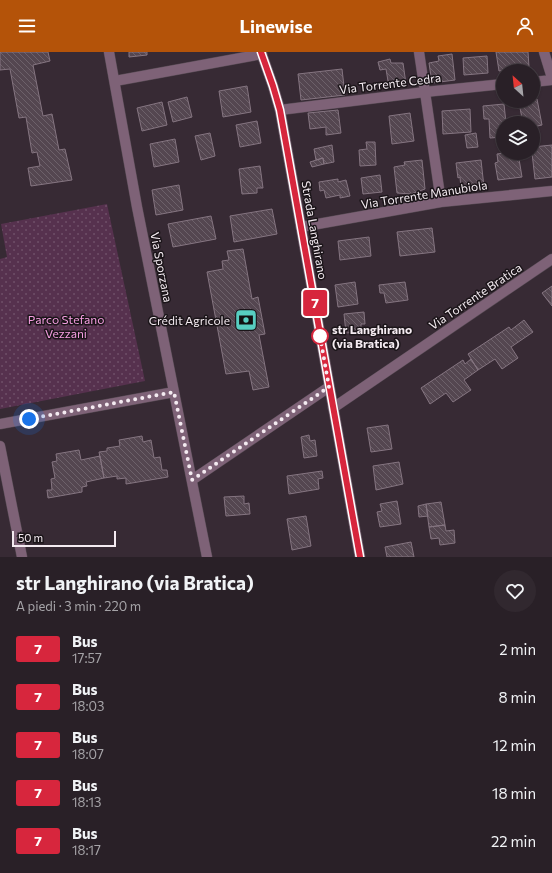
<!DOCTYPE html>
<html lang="it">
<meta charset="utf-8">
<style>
body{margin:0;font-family:Commissioner,sans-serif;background:#31282f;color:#f1f3f6;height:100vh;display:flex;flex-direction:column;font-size:15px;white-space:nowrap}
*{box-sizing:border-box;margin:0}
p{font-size:13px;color:#a5a3a7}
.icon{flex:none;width:22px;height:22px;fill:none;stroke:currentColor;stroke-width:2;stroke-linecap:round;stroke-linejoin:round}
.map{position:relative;height:505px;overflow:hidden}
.panel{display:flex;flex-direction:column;background:#292027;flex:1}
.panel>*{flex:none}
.badge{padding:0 8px;border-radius:3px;font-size:14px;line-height:26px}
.needle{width:26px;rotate:333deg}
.fabs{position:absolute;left:496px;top:12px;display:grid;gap:8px}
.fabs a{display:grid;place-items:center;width:44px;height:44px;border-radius:50%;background:#292027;box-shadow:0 1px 3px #0004,0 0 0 1px #453e44;font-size:20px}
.scale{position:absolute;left:12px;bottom:10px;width:104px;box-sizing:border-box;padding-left:4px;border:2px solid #f4ebf1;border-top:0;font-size:11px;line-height:14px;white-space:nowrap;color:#f4ebf1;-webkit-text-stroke:3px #1b1519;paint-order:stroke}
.you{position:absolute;width:20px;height:20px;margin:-10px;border:3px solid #fff;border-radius:50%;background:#1a73e8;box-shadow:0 0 0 6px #1a73e833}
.map>.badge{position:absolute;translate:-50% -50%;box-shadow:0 0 0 2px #fff}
.round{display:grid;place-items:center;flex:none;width:42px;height:42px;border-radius:21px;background:#31282f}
.head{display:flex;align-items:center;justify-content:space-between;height:68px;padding:0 16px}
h1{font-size:19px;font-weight:700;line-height:30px}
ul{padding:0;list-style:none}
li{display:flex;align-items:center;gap:12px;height:48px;padding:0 16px}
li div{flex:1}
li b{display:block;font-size:15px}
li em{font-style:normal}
li .badge{min-width:44px;font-weight:700;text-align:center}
header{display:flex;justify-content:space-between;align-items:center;height:52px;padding:0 16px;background:#b45309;color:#fff;font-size:18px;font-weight:700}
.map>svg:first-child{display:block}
</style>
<header><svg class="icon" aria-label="menu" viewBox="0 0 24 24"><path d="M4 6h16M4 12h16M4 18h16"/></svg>Linewise<svg class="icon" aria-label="person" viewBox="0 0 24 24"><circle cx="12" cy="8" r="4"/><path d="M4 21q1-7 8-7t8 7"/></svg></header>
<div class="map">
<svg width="552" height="505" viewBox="0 0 552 505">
<defs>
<pattern id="park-dots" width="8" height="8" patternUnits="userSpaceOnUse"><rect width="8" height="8" fill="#56314e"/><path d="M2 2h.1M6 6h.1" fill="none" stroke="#6f4f68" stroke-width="1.8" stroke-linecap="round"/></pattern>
<pattern id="building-back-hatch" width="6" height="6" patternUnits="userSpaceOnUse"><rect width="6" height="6" fill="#544650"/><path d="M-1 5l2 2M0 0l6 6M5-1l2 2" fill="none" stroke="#6d616a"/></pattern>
</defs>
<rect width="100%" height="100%" fill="#372a34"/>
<path fill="url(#park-dots)" d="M107,152l38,177 -145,28v-150l7,-2 -6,-33z"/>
<path fill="url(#building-back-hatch)" stroke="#857581" d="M0,0h48l2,9 -17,4 10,51 9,-2 7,36 6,-1 7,31 -41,6 -3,-18 12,-2 -3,-14 -5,1 -6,-36 -7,1 -9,-49 -10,1z
M129,0h18v3l-18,2z
M496,0h32l1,15 -30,4z
M452,2l3,26 -23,3 -3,-20 10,-2 -1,-5z
M487,4l1,17 -24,2 -1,-17z
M390,7l1,4h12l3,21 -17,3 -3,-18 -6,1 -2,-8z
M342,17l3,26 -44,5 -3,-26z
M247,34l4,26 -28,5 -4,-26z
M187,45l5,20 -19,5 -5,-20z
M537,47l5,26 -9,2v-4h-10l-4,-20 14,-2v-1z
M162,50l5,23 -25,6 -5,-23z
M504,52l2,19h-3v14l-13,1 -1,-19h-5l-1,-13z
M470,57l1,23 -28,2 -1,-23z
M338,58l3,23 -15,2v-8l-16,2 -2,-16z
M410,61l4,28 -22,3 -3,-28z
M257,69l4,22 -21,4 -4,-22z
M210,81l5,23 -14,4 -6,-24z
M476,81l2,14 -11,1 -2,-13z
M175,87l4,23 -25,5 -4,-23z
M366,90h9l1,23 -16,1 -1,-16 8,-1z
M332,93l2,17 -10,2 -1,-6 -7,2 -2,-11z
M552,93v32l-17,2 -3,-26h1v-6z
M504,101h14l4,24 -24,3 -3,-17 3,-1 -1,-8z
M323,106l1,6 -12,3 -2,-5z
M422,108l3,29 -14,5 -14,-1 -3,-26 11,-2 -1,-3z
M481,108l3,27 -23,2 -1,-12 -2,1 -2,-15z
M260,114l3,22h-6v5l-15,1 -3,-25z
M380,123l2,17 -19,2 -2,-16z
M338,127v3l8,-2 4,16 -10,2v-3l-14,3 -2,-8 -4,1 -1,-9z
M179,133l4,25 -27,5 -4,-25z
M272,157l5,25 -43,8 -4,-26z
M211,164l5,23 -43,8 -5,-23z
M432,176l3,24 -35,4 -3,-24z
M369,185l2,19 -31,4 -2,-19z
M243,197l9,50 6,-2 7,37 -6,1 10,52 -16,3 -4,-19 -23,3 -19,-102 16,-3 -1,-8 7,-1 -2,-9z
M355,230l3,22 -20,3 -3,-22z
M405,230l3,18 -22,3 -2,-10h-4l-1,-8z
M552,234v20l-10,-13z
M364,260l1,12h-4v8l-15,1 -2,-19z
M524,268l9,12 -22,15 7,11 -16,11 -7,-10 -17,11 -10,-16 41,-27 2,3z
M471,307l7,11 -14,10 7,10 -18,12 -7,-9 -16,11 -9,-16 42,-28 2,4z
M388,373l4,24 -21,3 -4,-24z
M309,383l1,6 5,-1 2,16 -13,2 -3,-21z
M142,384l1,6 8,-2 3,18 6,-1 2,13h5l1,7 -42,7v-6l-9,1v-3l-13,2 -5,-26 8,-1v-3l13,-2 -1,-6z
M79,398l2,10 19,-4 4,22 -18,4 1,4 -5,1v5l-34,6 -1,-8h5l-1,-11 4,-1 -3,-16 5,-1 -1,-7z
M399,410l4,22 -27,6 -3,-24z
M322,419l1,7 -5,1 1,10 -30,5 -2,-18z
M244,444v8l5,-1 1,11 -24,2 -2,-19z
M397,449l4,23 -21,3 -3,-15 5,-1 -2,-7z
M441,450l4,23 -16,2 -3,-23z
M426,452l2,12 -9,1 -1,-11z
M306,464l5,30 -19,4 -5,-31z
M445,473l1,6 8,-1 1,13 -15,2 -1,-7 -8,1 -2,-12z
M411,490l3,15h-27l-2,-10z"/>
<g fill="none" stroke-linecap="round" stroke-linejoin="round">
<g stroke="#554952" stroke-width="11">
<path id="minor" d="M109,0l28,155 70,350
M419,0l6,40 16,110
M544,0l8,26
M115,29l147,-27
M533,30l19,-2
M280,58l145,-18 78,-8
M301,175l140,-25 111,-11
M333,356l219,-149
M0,372l174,-32
M0,394l22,111
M192,428l137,-93"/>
</g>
<g stroke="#554952" stroke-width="11">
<path id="tertiary" d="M261,0l12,34 7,24 80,447"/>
</g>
<use href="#minor" stroke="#7e6277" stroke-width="10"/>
<use href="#tertiary" stroke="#7e6277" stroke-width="10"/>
</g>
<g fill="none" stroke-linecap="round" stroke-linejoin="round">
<g stroke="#fff" stroke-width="9">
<path id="line" d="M261,0l12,34 7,24 80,447"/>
</g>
<use href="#line" stroke="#d7263d" stroke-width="6"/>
<path stroke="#f4ebf1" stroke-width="4" stroke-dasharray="0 7.2" d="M29,367l145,-27 18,88 137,-93 -9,-51"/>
</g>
<defs>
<g id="bank-square" transform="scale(1.15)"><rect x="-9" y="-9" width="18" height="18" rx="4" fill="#57cec1" stroke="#1b1519"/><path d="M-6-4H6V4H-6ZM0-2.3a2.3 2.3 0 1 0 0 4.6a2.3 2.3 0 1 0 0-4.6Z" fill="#111"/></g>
</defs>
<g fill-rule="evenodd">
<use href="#bank-square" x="246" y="268"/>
</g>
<circle fill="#fff" stroke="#d7263d" stroke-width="2" cx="320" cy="284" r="8"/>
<g text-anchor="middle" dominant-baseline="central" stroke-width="3" stroke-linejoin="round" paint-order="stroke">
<g font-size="12" fill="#f4ebf1" stroke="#1b1519">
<text transform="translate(390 31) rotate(-7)">Via Torrente Cedra</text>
<text transform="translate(424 142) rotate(-9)">Via Torrente Manubiola</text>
<text transform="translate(315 178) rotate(80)">Strada Langhirano</text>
<text transform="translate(162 215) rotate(79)">Via Sporzana</text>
<text transform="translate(475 244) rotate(-34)">Via Torrente Bratica</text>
</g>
<g font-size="12" fill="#f69ee2" stroke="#1b1519">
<text x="66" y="267">Parco Stefano<tspan x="66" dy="14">Vezzani</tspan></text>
</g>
<g font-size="12" fill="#f4ebf1" stroke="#1b1519" text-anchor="end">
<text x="230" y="268">Crédit Agricole</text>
</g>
<g font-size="12" font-weight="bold" fill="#f4ebf1" stroke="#1b1519" text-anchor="start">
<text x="332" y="277">str Langhirano<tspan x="332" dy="14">(via Bratica)</tspan></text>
</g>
</g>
</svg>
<div class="fabs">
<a><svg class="needle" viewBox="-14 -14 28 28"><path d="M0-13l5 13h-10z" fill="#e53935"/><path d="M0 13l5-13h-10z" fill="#a5a3a7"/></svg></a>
<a><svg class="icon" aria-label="layers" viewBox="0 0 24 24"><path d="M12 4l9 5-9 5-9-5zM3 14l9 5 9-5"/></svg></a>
</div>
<div class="scale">50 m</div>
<div class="you" style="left:29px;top:367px"></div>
<b class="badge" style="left:315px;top:251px;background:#d7263d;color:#fff">7</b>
</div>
<section class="panel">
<div class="head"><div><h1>str Langhirano (via Bratica)</h1><p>A piedi · 3 min · 220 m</p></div><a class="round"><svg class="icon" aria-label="heart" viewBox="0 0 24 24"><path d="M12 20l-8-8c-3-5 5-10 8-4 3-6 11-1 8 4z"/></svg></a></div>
<ul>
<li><span class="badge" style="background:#d7263d;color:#fff">7</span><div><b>Bus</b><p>17:57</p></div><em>2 min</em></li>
<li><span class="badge" style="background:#d7263d;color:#fff">7</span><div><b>Bus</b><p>18:03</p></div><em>8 min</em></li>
<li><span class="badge" style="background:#d7263d;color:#fff">7</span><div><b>Bus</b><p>18:07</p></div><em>12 min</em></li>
<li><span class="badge" style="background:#d7263d;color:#fff">7</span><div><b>Bus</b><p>18:13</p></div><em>18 min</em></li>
<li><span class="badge" style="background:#d7263d;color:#fff">7</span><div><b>Bus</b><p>18:17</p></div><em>22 min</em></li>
</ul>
</section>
